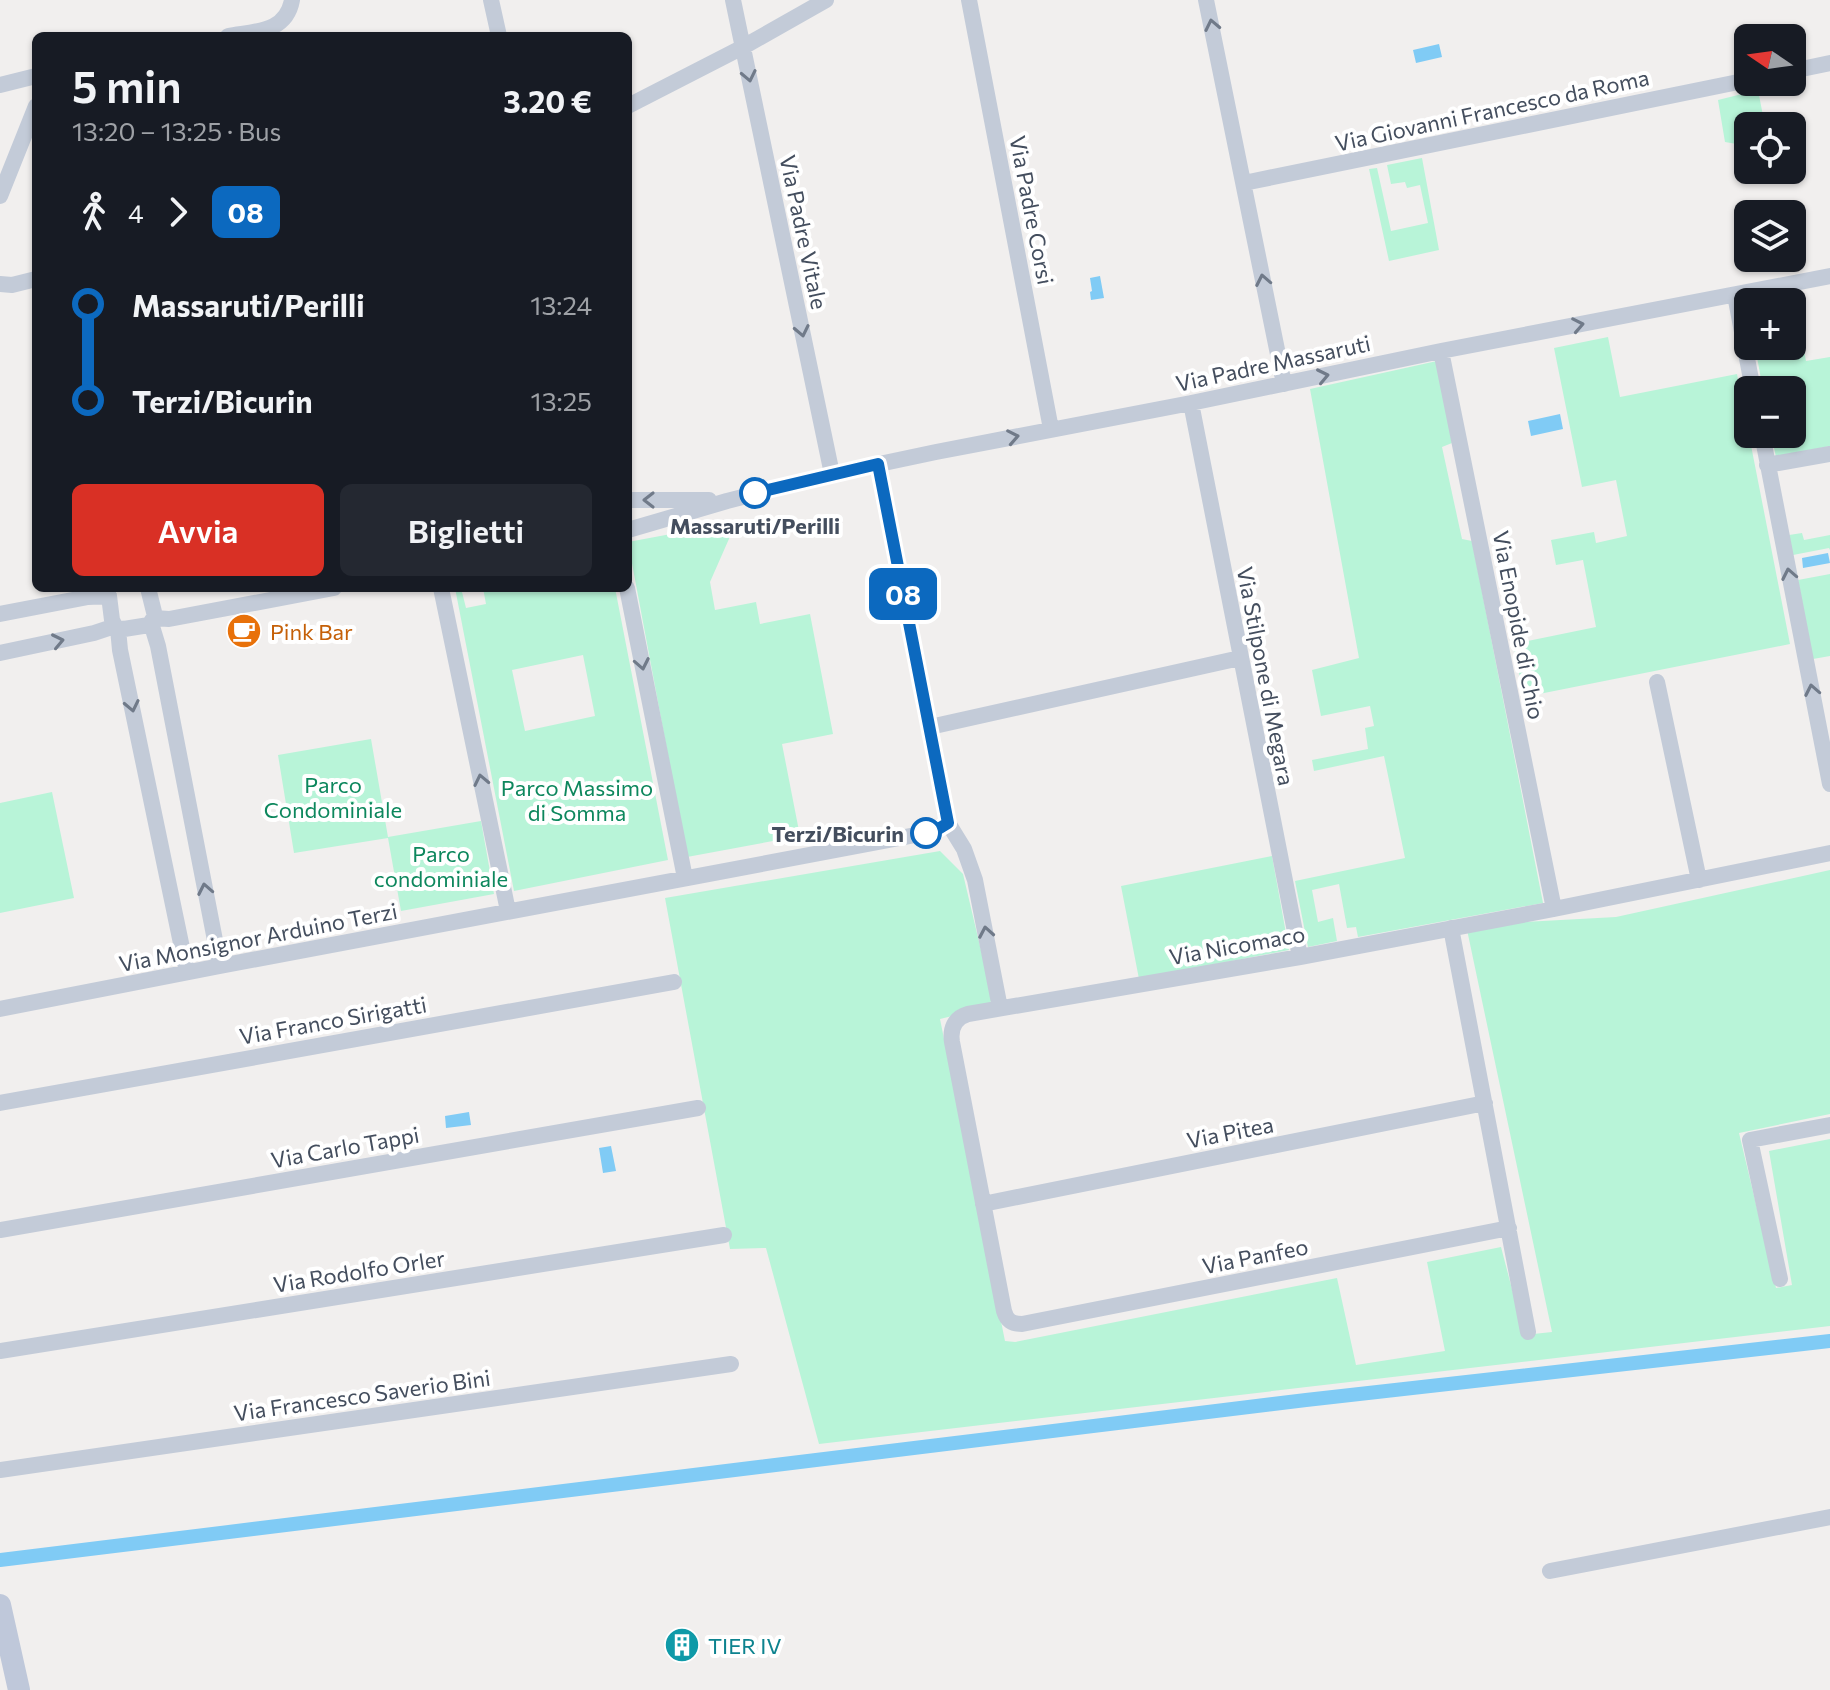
<!DOCTYPE html>
<html lang="it">
<meta charset="utf-8">
<style>
body{margin:0;font-family:Commissioner,sans-serif;background:#242831;color:#f1f3f6;height:100vh;display:flex;flex-direction:column;font-size:30px;white-space:nowrap}
*{box-sizing:border-box;margin:0}
p{font-size:26px;color:#9ea1a6}
.icon{flex:none;width:44px;height:44px;fill:none;stroke:currentColor;stroke-width:2;stroke-linecap:round;stroke-linejoin:round}
.map{position:relative;flex:1;overflow:hidden}
.details{position:absolute;left:32px;top:32px;width:600px;height:560px;display:flex;flex-direction:column;background:#171b24;border-radius:12px;box-shadow:0 2px 6px #0004}
.details>*{flex:none}
.badge{padding:0 16px;border-radius:12px;font-size:28px;line-height:52px}
.needle{width:52px;rotate:283deg}
.buttons{position:absolute;left:1734px;top:24px;display:grid;gap:16px}
.buttons a{display:grid;place-items:center;width:72px;height:72px;border-radius:12px;background:#171b24;box-shadow:0 2px 6px #0004;font-size:40px}
.map>.badge{position:absolute;translate:-50% -50%;box-shadow:0 0 0 4px #fff}
.legs{display:flex;align-items:center;gap:12px;height:88px;padding:0 40px;font-size:26px}
.legs p{margin-inline-start:auto}
.overview{display:flex;align-items:center;justify-content:space-between;height:136px;padding:0 40px}
h1{font-size:44px;font-weight:600;line-height:60px}
.action{display:flex;gap:16px;margin-top:auto;padding:16px 40px}
.action a{flex:1;height:92px;border-radius:12px;background:#d93025;color:#fff;font-size:32px;font-weight:600;line-height:92px;text-align:center}
.action a+a{background:#242831;color:#f1f3f6}
ul{padding:0 40px;list-style:none}
li{display:flex;align-items:center;gap:28px;height:96px;font-size:30px}
li i{display:grid;place-items:center;width:12px;height:100%;margin:0 10px;background:currentColor}
li i::after{content:'';width:20px;height:20px;margin:-10px;border:6px solid;border-radius:50%;background:#171b24}
li p{margin-inline-start:auto}
li:first-child i{background:linear-gradient(#0000 50%,currentColor 0)}
li:last-child i{background:linear-gradient(currentColor 50%,#0000 0)}
.map>svg:first-child{display:block}
</style>
<div class="map">
<svg width="1830" height="1690" viewBox="0 0 1830 1690">
<rect width="100%" height="100%" fill="#f1efee"/>
<path fill="#b8f4d8" fill-rule="evenodd" d="M1758,90l7,36h-17v20l-23,-4 -7,-42z
M1422,158l17,92 -50,11 -20,-92 8,-1 14,63 37,-8 -8,-38 -13,3 -2,-6 -14,2 -4,-19z
M1794,297l12,64 24,-4v89l-54,11 -5,-23h21v-44h-29l-8,-44h37v-44h-26z
M1608,337l12,60 117,-23 53,270 -266,53 -11,-53 83,-17 -13,-67 -27,5 -5,-25 43,-8 2,11 31,-7 -11,-56 -34,7 -28,-139z
M1437,361l15,82 -10,4 20,92 10,2 71,362 -185,34 -2,-10 -9,1 -8,-44 -27,6 6,32 15,-4 4,23 -29,6 -13,-66 110,-23 -21,-102 -70,15 -2,-11 56,-11 -3,-21 9,-2 -4,-20 -49,10 -9,-46 47,-12 -49,-269z
M730,523l2,9 -22,50 5,28 41,-8 4,22 50,-10 23,120 -51,10 18,92 -113,21 -59,-315z
M1802,533l2,7 26,-5v15l-1,-2 -36,7 -4,-20z
M1830,574v82l-17,3 -15,-79z
M455,588h6l5,20 20,-4 -3,-16h132l53,272 -154,31zM583,655l12,61 -70,15 -13,-61z
M371,739l17,98 93,-16 13,73 -93,17 -13,-73 -94,15 -16,-98z
M52,792l22,106 -74,15v-110z
M940,851l23,23 29,123 -3,10 -49,12 65,322 10,1 322,-64 19,87 89,-14 -18,-89 74,-15 23,88 28,-3 -86,-407 150,-8 214,-47v244l-91,19 37,155 16,-3 -23,-134 61,-12v187l-1011,118 -53,-196 -36,1 -65,-351z
M1272,856l17,94 -150,29 -18,-93z"/>
<path fill="#80cbf5" d="M1439,44l3,13 -26,6 -3,-13z
M1100,276l4,22 -13,2 -1,-8 2,-1 -2,-13z
M1560,414l3,15 -32,7 -3,-15z
M1828,553l2,10 -27,5 -1,-10z
M469,1112l2,13 -25,3 -1,-12z
M611,1146l5,25 -13,2 -4,-25z"/>
<g fill="none" stroke-linecap="round" stroke-linejoin="round">
<path stroke="#80cbf5" stroke-width="14" d="M0,1560l1306,-160 524,-59"/>
<path stroke="#c3cbd8" stroke-width="16" d="M491,0l8,36
M733,0l99,474
M969,0l82,429
M1206,0l78,384
M228,36c27,-5 58,-3 64,-36
M1792,71l38,-8
M0,85l36,-9
M628,106l115,-59 83,-47
M1244,183l504,-103
M0,196l36,-90
M0,284l12,1 24,-6
M1735,295l18,95
M1441,351l113,558
M1191,403l109,554
M1762,434l68,350
M878,464l70,359 16,26 11,31 25,128
M1767,465l63,-11
M628,500h81
M628,530l99,-29 105,-27 104,-22 255,-49 250,-52 389,-75
M441,588l67,323
M627,588l58,290
M109,596l3,24 4,8 8,1 25,-4 6,-9 -7,-28
M0,614l88,-17 21,-1
M154,618l15,1 165,-31
M151,623l7,23 62,320
M118,629l2,21 67,322
M0,653l94,-20 21,-7
M1657,682l42,198
M930,727l310,-69
M1451,928l77,404
M0,1009l220,-43 706,-133 22,-10
M0,1103l674,-121
M983,1204l502,-101
M1509,1228l-487,96c-10,0 -15,-3 -18,-13l-52,-269c-2,-13 2,-24 16,-28l332,-57 254,-48 276,-56
M0,1230l698,-122
M1780,1279l-30,-139 80,-15
M0,1351l724,-116
M0,1470l731,-106
M1550,1571l280,-54"/>
<path stroke="#bfc8da" stroke-width="22" d="M0,1605l19,85"/>
</g>
<defs><path id="oneway-chevron" d="M-2-3.5L2.5 0L-2 3.5" fill="none" stroke-width="1.6" stroke-linecap="round" stroke-linejoin="round" transform="scale(2)"/></defs>
<g stroke="#707a89">
<use href="#oneway-chevron" transform="translate(1212 25) rotate(-102)"/>
<use href="#oneway-chevron" transform="translate(749 76) rotate(78)"/>
<use href="#oneway-chevron" transform="translate(1263 280) rotate(-101)"/>
<use href="#oneway-chevron" transform="translate(1578 325) rotate(-11)"/>
<use href="#oneway-chevron" transform="translate(802 331) rotate(78)"/>
<use href="#oneway-chevron" transform="translate(1323 376) rotate(-12)"/>
<use href="#oneway-chevron" transform="translate(1013 437) rotate(-11)"/>
<use href="#oneway-chevron" transform="translate(649 500) rotate(-180)"/>
<use href="#oneway-chevron" transform="translate(1789 574) rotate(-101)"/>
<use href="#oneway-chevron" transform="translate(58 641) rotate(-12)"/>
<use href="#oneway-chevron" transform="translate(642 664) rotate(79)"/>
<use href="#oneway-chevron" transform="translate(1812 690) rotate(-101)"/>
<use href="#oneway-chevron" transform="translate(132 706) rotate(78)"/>
<use href="#oneway-chevron" transform="translate(481 780) rotate(-102)"/>
<use href="#oneway-chevron" transform="translate(205 889) rotate(-101)"/>
<use href="#oneway-chevron" transform="translate(986 932) rotate(-100)"/>
</g>
<g fill="none" stroke-linecap="round" stroke-linejoin="round">
<g stroke="#fff" stroke-width="18">
<path id="line-1" d="M755,493l123,-29 70,359 -13,8 -9,2"/>
</g>
<use href="#line-1" stroke="#0c69bf" stroke-width="12"/>
</g>
<defs>
<g id="cafe-disc" transform="scale(1.8)"><circle r="9.5" fill="#e8710a" stroke="#fff"/><path d="M-5.5-4.5H6V0H3Q3 3.5 0 3.5H-2.5Q-5.5 3.5-5.5 0ZM3-3.2v2h1.7v-2ZM-6 4.5H4V6H-6Z" fill="#fff"/></g>
<g id="building-disc" transform="scale(1.8)"><circle r="9.5" fill="#0f9aa8" stroke="#fff"/><path d="M-4-6H4V6H1V3H-1V6H-4ZM-2.5-4.3h1.7v1.8h-1.7ZM.8-4.3h1.7v1.8H.8ZM-2.5-1h1.7V.8h-1.7ZM.8-1h1.7V.8H.8Z" fill="#fff"/></g>
</defs>
<g fill-rule="evenodd">
<use href="#cafe-disc" x="244" y="631"/>
<use href="#building-disc" x="682" y="1645"/>
</g>
<g fill="#fff" stroke="#0c69bf" stroke-width="4">
<circle cx="755" cy="493" r="14"/>
<circle cx="926" cy="833" r="14"/>
</g>
<g text-anchor="middle" dominant-baseline="central" stroke-width="8" stroke-linejoin="round" paint-order="stroke">
<g font-size="22" fill="#444e5e" stroke="#fff">
<text transform="translate(1492 110) rotate(-12)">Via Giovanni Francesco da Roma</text>
<text transform="translate(1032 210) rotate(79)">Via Padre Corsi</text>
<text transform="translate(804 232) rotate(78)">Via Padre Vitale</text>
<text transform="translate(1273 363) rotate(-12)">Via Padre Massaruti</text>
<text transform="translate(1519 625) rotate(79)">Via Enopide di Chio</text>
<text transform="translate(1266 676) rotate(79)">Via Stilpone di Megara</text>
<text transform="translate(258 937) rotate(-11)">Via Monsignor Arduino Terzi</text>
<text transform="translate(1237 945) rotate(-10)">Via Nicomaco</text>
<text transform="translate(333 1020) rotate(-10)">Via Franco Sirigatti</text>
<text transform="translate(1230 1132) rotate(-11)">Via Pitea</text>
<text transform="translate(345 1147) rotate(-10)">Via Carlo Tappi</text>
<text transform="translate(1255 1256) rotate(-11)">Via Panfeo</text>
<text transform="translate(359 1271) rotate(-9)">Via Rodolfo Orler</text>
<text transform="translate(362 1395) rotate(-8)">Via Francesco Saverio Bini</text>
</g>
<g font-size="22" font-weight="bold" fill="#444e5e" stroke="#fff">
<text x="755" y="525">Massaruti/Perilli</text>
<text x="904" y="833" text-anchor="end">Terzi/Bicurin</text>
</g>
<g font-size="22" fill="#c56008" stroke="#fff" text-anchor="start">
<text x="270" y="631">Pink Bar</text>
</g>
<g font-size="22" fill="#0d875d" stroke="#fff">
<text x="333" y="784">Parco<tspan x="333" dy="25">Condominiale</tspan></text>
<text x="577" y="787">Parco Massimo<tspan x="577" dy="25">di Somma</tspan></text>
<text x="441" y="853">Parco<tspan x="441" dy="25">condominiale</tspan></text>
</g>
<g font-size="22" fill="#0d838f" stroke="#fff" text-anchor="start">
<text x="708" y="1645">TIER IV</text>
</g>
</g>
</svg>
<div class="buttons">
<a><svg class="needle" viewBox="-14 -14 28 28"><path d="M0-13l5 13h-10z" fill="#e53935"/><path d="M0 13l5-13h-10z" fill="#9ea1a6"/></svg></a>
<a><svg class="icon" aria-label="locate" viewBox="0 0 24 24"><circle cx="12" cy="12" r="6"/><path d="M12 2v4M12 18v4M2 12h4M18 12h4"/></svg></a>
<a><svg class="icon" aria-label="layers" viewBox="0 0 24 24"><path d="M12 4l9 5-9 5-9-5zM3 14l9 5 9-5"/></svg></a>
<a>+</a>
<a>−</a>
</div>
<b class="badge" style="left:903px;top:594px;background:#0c69bf;color:#fff">08</b>
<section class="details">
<div class="overview"><div><h1>5 min</h1><p>13:20 – 13:25 · Bus</p></div><b>3.20 €</b></div>
<div class="legs"><svg class="icon" aria-label="walk" viewBox="0 0 24 24"><circle cx="13" cy="4" r="2"/><path d="M13 8l-2 6 4 7M11 14l-3 7M7 12l3-4h3l4 4"/></svg>4<svg class="icon" aria-label="forward" viewBox="0 0 24 24"><path d="M9 5l7 7-7 7"/></svg><b class="badge" style="background:#0c69bf;color:#fff">08</b></div>
<ul>
<li><i style="color:#0c69bf"></i><b>Massaruti/Perilli</b><p>13:24</p></li>
<li><i style="color:#0c69bf"></i><b>Terzi/Bicurin</b><p>13:25</p></li>
</ul>
<div class="action"><a>Avvia</a><a>Biglietti</a></div>
</section>
</div>
